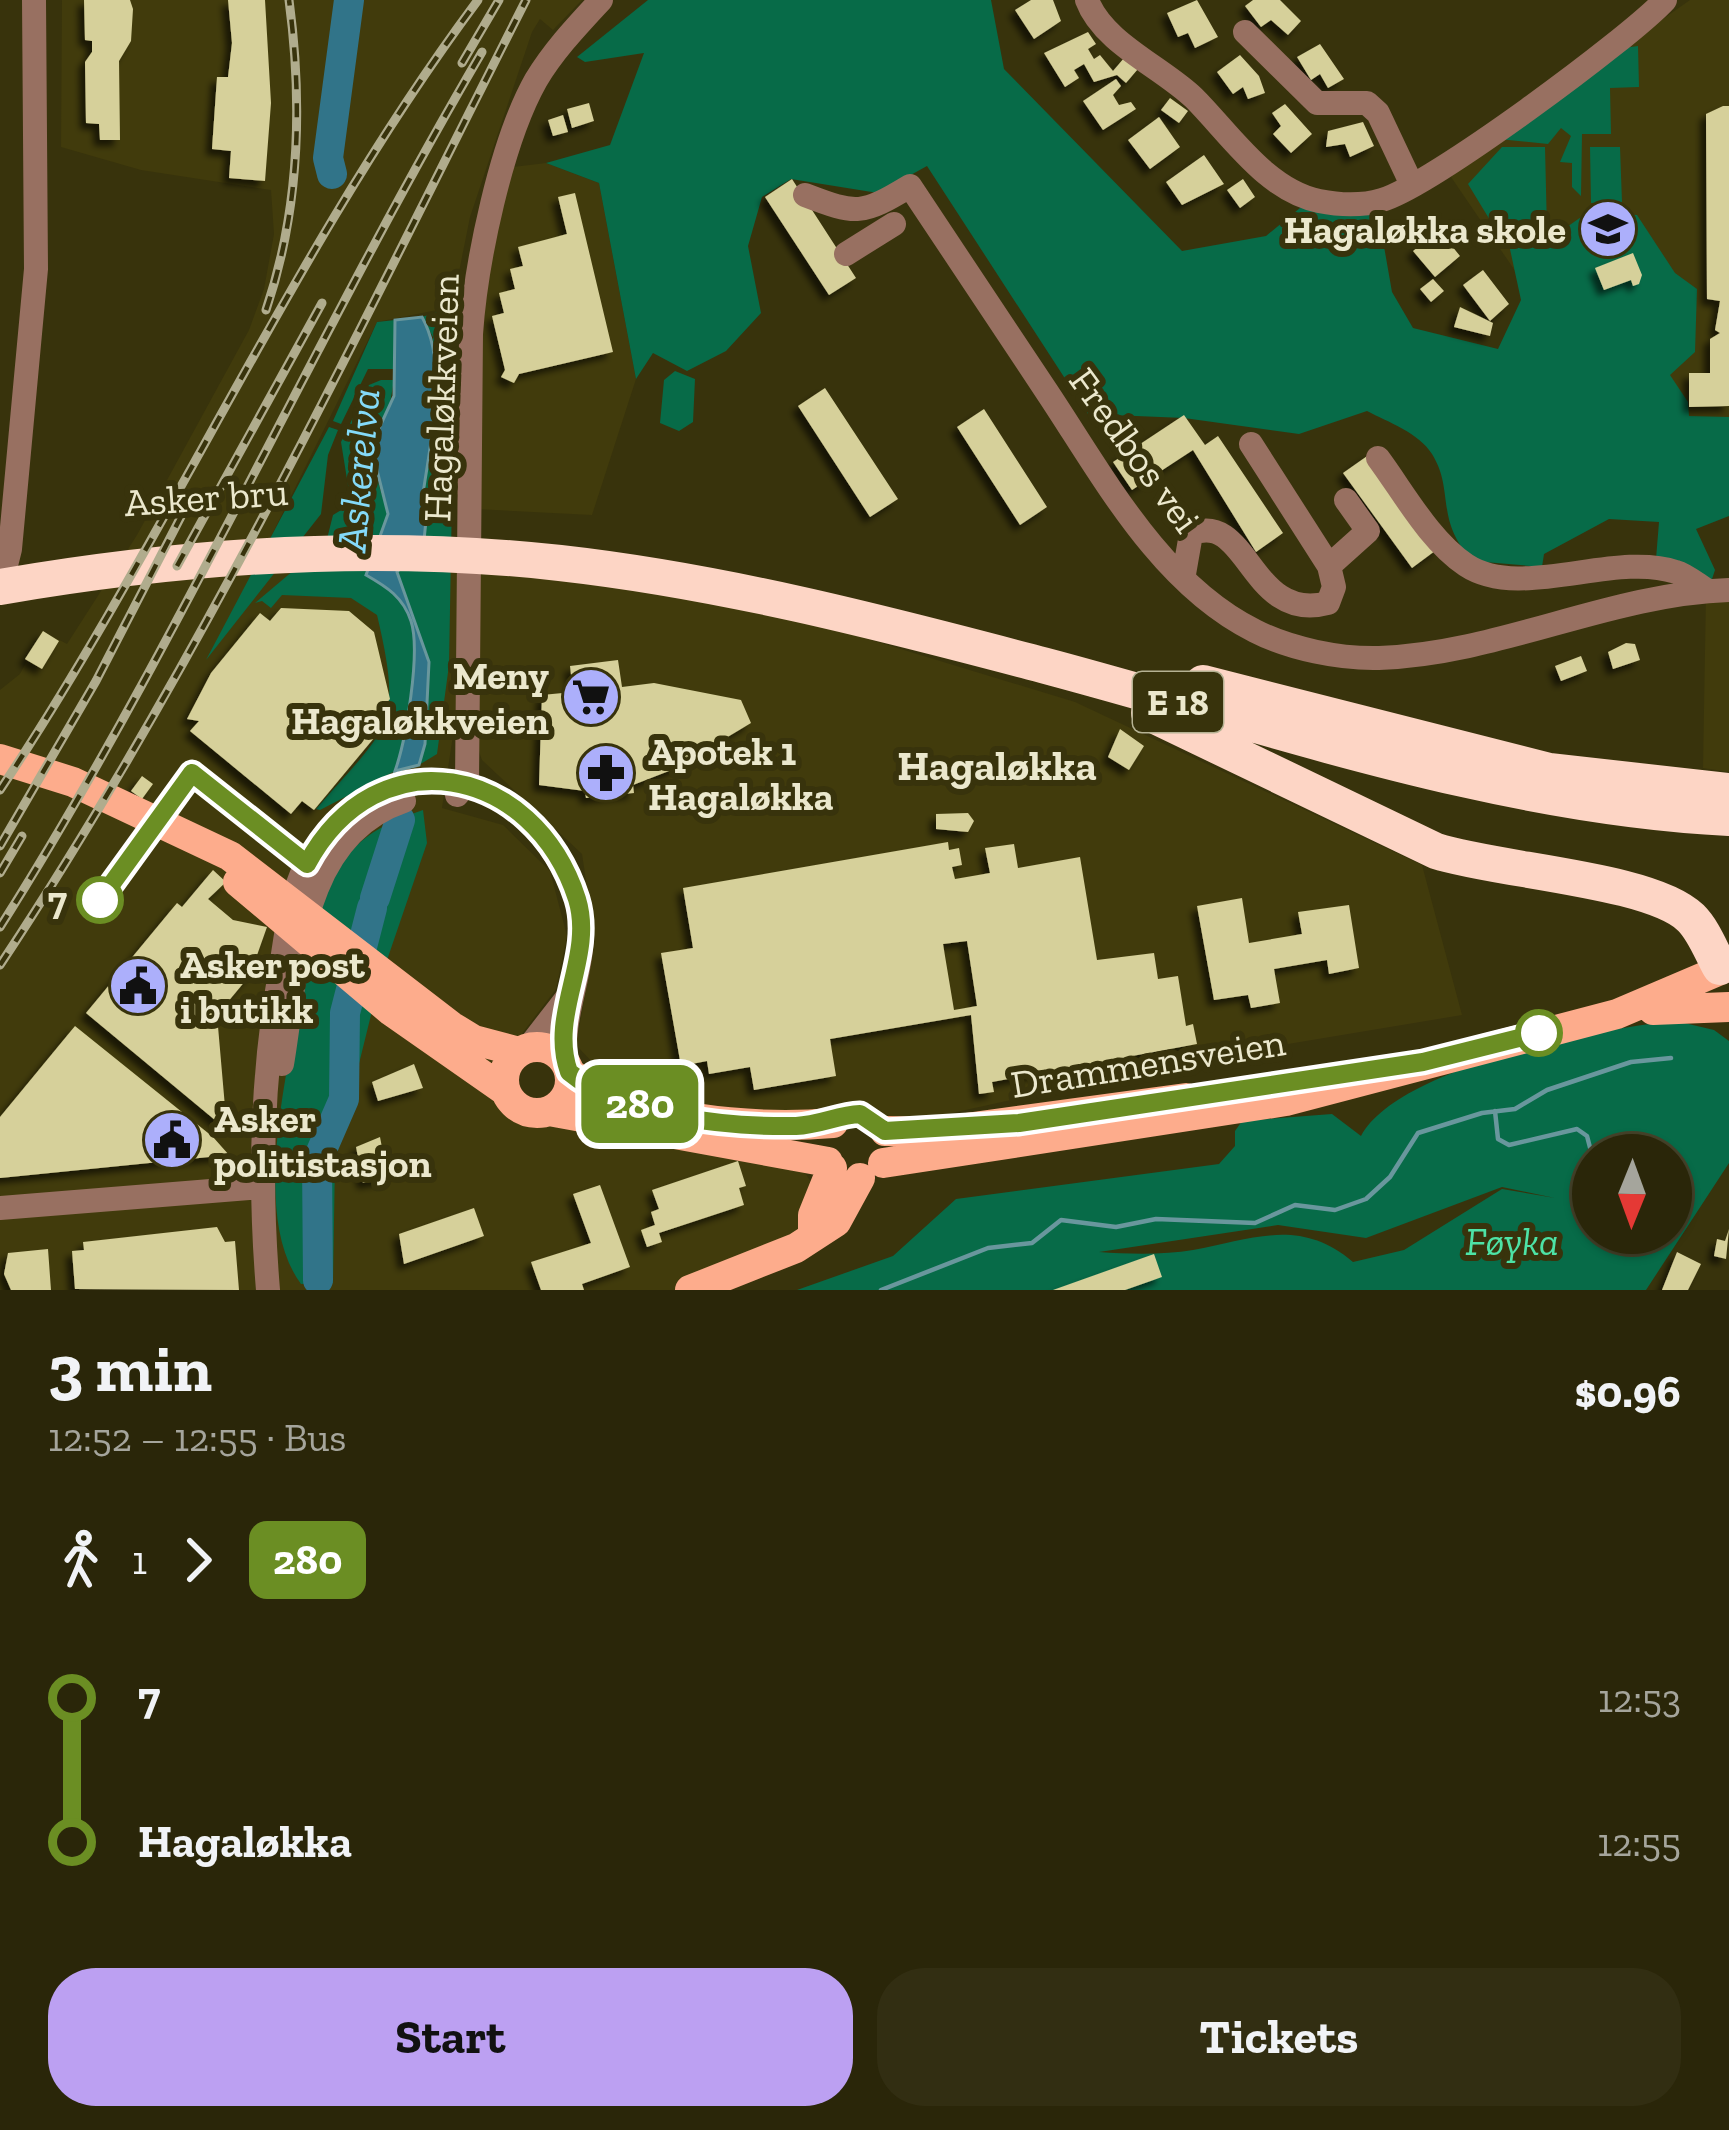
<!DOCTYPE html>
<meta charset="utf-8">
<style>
body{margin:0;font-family:"Zilla Slab",serif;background:#322e12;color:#f1f3f6;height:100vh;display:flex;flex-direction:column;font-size:45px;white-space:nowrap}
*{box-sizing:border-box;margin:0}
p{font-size:39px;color:#a5a59c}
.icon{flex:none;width:66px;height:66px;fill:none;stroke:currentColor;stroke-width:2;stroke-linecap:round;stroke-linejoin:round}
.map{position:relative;height:1290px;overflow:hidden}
.panel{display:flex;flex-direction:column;background:#2a2609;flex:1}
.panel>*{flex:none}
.badge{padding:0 24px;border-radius:18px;font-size:42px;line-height:78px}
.needle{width:78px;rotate:181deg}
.tools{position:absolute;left:1572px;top:1134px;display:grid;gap:24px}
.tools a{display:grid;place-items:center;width:120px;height:120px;border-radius:50%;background:#2a2609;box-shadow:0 3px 9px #0004,0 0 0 3px #46432a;font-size:60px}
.map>.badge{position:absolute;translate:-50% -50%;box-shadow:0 0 0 6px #fff}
.legs{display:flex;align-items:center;gap:18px;height:132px;padding:0 48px;font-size:39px}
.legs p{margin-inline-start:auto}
.summary{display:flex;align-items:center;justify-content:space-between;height:204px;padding:0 48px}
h1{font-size:66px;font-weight:800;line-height:90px}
.action{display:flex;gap:24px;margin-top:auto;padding:24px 48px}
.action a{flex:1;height:138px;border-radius:48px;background:#bca0f2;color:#111;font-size:48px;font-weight:800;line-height:138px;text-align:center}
.action a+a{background:#322e12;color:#f1f3f6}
ul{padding:0 48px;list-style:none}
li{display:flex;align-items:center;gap:42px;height:144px;font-size:45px}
li i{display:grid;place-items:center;width:18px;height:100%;margin:0 15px;background:currentColor}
li i::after{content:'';width:30px;height:30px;margin:-15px;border:9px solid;border-radius:50%;background:#2a2609}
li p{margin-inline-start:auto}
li:first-child i{background:linear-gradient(#0000 50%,currentColor 0)}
li:last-child i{background:linear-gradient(currentColor 50%,#0000 0)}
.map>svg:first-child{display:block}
</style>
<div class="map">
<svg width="1729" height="1290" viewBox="0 0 1729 1290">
<defs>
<filter id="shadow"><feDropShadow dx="-6" dy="6" stdDeviation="3" flood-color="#0009"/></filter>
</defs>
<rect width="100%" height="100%" fill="#38330c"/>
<path fill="#413b0c" d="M62,0h520l-29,30 -13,-11 -8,13 -62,185 -18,90 -75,15 -121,245 212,-5 -10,140 -16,106 61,17 47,46 17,65 -11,53 -45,59 -15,44 19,21 30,10 252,38 18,27 2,31 -115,71h-702v-600l20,-16 22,-43 25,13 70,-109 112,-205 15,-41 10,-55 -3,-44 -130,-20 -80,-23z
M1690,0h39v428l-49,-3 -158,-144 -71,-104 48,-43z
M546,163l53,20 37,196 -44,136 -117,-6 2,-178 10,-76 26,-88z
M472,562l304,49 299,91 347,163 40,150 -264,44 -301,66 -202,-9 -95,-32 -5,-19 -19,-20 19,-105 -13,-86 -100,-94 -21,-58z
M1706,592h23v180l-26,-4z"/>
<path fill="#076b48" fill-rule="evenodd" d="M648,0h343l13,69 178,182 84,-15 34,-28 78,4 14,80 21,36 85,21 23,-49 -13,-60 46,-4 30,-21 18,21 17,-22 18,1 38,58 22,16 -2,63 -25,23 18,27 1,14 40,1v99l-33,13 19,41 -7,21 -52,-32 3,-37 -50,-3 -65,35 -2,13 -69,-6c-39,-41 -18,-70 -41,-107 -13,-21 -44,-32 -65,-43l-68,23 -115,-16 -96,-4 -161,-248 -49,27 -87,-14 -29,18 -14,49 13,67 -35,38 -39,20 -34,-18 -17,26 -37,-196 -53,-20 64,-18 34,-92 -59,9 -8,-5z
M1638,46l1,41 -29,1 1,46h-29l-1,62 -9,-9v-24l-12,-1 11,-26 -10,-8 -13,16 -50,-5 126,-91z
M1502,147h43l2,83 -48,5 -31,-51z
M1590,147h30l2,55 -31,1z
M452,307l-2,56 -16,4 -1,-30 -11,-20z
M395,320v49h-27l-27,55 -8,-3 44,-99z
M675,371l20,8 -2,43 -14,9 -19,-8 4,-43z
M435,379h17l2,5 -5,281 -12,89 -18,11 6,-21 4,-82 -32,-90 25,-71z
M381,380h13l-17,99 11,35 -22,61c20,12 37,22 45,46 10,31 -5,119 -16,150l-75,39 -4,-1c72,-83 88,-80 61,-194l-26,-17 -69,-3 -11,13 -9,-7 -7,2 71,-60 7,-28 18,-11 -10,-62 28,-57z
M329,427l9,3 -10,25 -7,59 -115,146z
M423,810l4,33 -42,123 -66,-54c23,-61 42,-81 104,-102z
M308,960l64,51 -37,150 -2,122 -32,1c-55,-74 -7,-239 7,-324z
M1676,1021l38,9 15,11v122l-83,127h-849l96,-34 63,-57 263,-35 16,-18v-15l7,-10 90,-7 29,22c37,-69 238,-108 315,-115zM1593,1155h78v78h-78zM1502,1187l53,11 -53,-9 -98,61 -51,12c-53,-45 -100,-23 -160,-12 -29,5 -65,4 -94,2l179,-27 88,13z"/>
<path fill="#317489" stroke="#69979d" stroke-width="3" d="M422,317c28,50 7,129 0,184l5,10 -6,58 -20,-2 -4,5 32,90 -4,82 -6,21 -24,6c11,-31 26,-119 16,-150 -8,-24 -24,-34 -45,-46l22,-61 -17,-68 23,-50 1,-76z"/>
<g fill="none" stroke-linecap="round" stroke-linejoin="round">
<path stroke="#69979d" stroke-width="4.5" d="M1495,1111l3,28 11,6 68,-16 10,7 6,23
M881,1290l107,-42 44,-5 29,-23 55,7 40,-8 99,4 40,-18 40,5 31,-11 24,-22 28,-44 64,-20 33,-4 32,-19 84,-28 40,-4"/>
<path stroke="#317489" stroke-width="30" d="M332,174l-4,-16 21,-158
M375,898l25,-78
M318,1280l-1,-119 27,-62 1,-86 27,-105"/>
</g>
<path fill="#d6d09a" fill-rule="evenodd" filter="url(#shadow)" d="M84,0h46l3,9 -2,32 -12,20 1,79h-20l-1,-16 -13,-1 -1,-61 7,-10v-11l-7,-1z
M228,0h37l6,103 -6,78 -36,-3 2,-27 -19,-2 5,-72h11l4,-34z
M1031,0h22l8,21 -27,18 -19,-29z
M1197,0l21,37 -23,11 -7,-15 -10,4 -11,-24z
M1253,0h27l21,21 -13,14 -17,-15 -10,7 -16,-21z
M1088,32l8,12 -8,5 6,10 6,-4 13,16 11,-13 14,11 -12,14 -9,-8 -23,7 -10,-18 -10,6 5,8 -14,9 -21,-34z
M1320,44l24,35 -16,9 -8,-14 -9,6 -14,-23z
M1240,55l19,21 6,17 -17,6 -5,-12 -10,7 -16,-22z
M1116,79l5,7 -8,9 6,10 12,-3 5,7 -33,21 -20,-29z
M1170,98l18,13 -9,12 -18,-13z
M589,103l5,18 -22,7 -5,-19z
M1285,104l27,30 -21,19 -18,-19 8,-8 -9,-13z
M1723,106h6v300l-40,1v-34h21v-34l10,-6 -5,-3 5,-29 -13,-2 -1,-185z
M563,115l5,17 -15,4 -5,-16z
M1159,117l21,30 -30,22 -22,-29z
M1363,122l11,24 -24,11 -5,-13 -19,3 2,-16z
M1204,155l20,29 -42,21 -16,-23z
M792,179l64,99 -27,17 -64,-98z
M1243,179l12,18 -15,11 -13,-18z
M575,193l38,159 -94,22 -5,9 -13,-6 4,-7 -13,-54 12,-3 -5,-20 16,-4 -5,-20 13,-3 -5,-19 49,-13 -9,-37z
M1439,230l21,26 -25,21 -22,-26z
M1633,253l9,22 -3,9 -6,2 -2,-6 -27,10 -9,-22z
M1483,270l26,34 -19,17 -27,-36z
M1433,279l11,12 -13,11 -11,-13z
M1460,307l33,16 -3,13 -36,-9z
M825,388l73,111 -28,18 -72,-111z
M984,409l63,98 -27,18 -63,-98z
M1184,415l21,30 13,-9 65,97 -27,19 -63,-102 -61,40 -19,-28z
M1370,454l69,94 -27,20 -69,-95z
M281,608l68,3 25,21 16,67 -11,13 10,8 -75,90 -12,-9 -11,13 -101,-83 9,-10 -12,-2 24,-46 49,-60 10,8z
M43,631l16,10 -17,28 -17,-10z
M1626,643l9,1 5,16 -27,9 -5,-17z
M1581,656l6,15 -26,10 -6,-15z
M618,660l4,27 32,-4 87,17 10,23 -77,46 -41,16 1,8 -48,5 -1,-7 -46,-6 3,-90 31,-3 -3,-26z
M1120,729l24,17 -15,24 -21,-13z
M142,776l11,8 -11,15 -11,-8z
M968,813l6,8 -6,11 -32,-3v-15z
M948,842l1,8 10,-2 3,17 -10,2 3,12 35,-6 -5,-25 29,-4 4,24 62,-11 17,103 57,-7 4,26 20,-3 8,50 7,-2 4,20 -205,38 2,10 -15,2 -8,-79 -141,24 6,37 -82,14 -4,-23 -41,7 -2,-13 -26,5 -20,-113 32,-5 -10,-60zM967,941l10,65 -23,4 -11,-66z
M213,870l13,12 -18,17 25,21 34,7 -11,31 5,4 -44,53 10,115 -141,-117 91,-110 5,4z
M1242,898l7,45 53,-9 -4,-22 51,-7 10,63 -30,6 -2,-14 -53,9 6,34 -29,5 -3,-13 -34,5 -17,-94z
M75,1026l138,111 16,18 -229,23v-61z
M414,1064l9,24 -45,13 -6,-19z
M380,1137l8,42 -25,4 -7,-36z
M738,1161l8,25 -7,2 5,17 -85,28 3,9 -15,5 -6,-17 14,-5 -4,-13 8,-3 -7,-19z
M600,1185l30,82 -48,17 2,6h-43l-10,-28 60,-19 -18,-49z
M474,1208l10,28 -80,28 -5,-30z
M217,1227l8,15 10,-1 4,49 -164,-1 -3,-38 12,-1 -1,-8z
M1729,1229l-3,30 -12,-3 3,-17 8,2z
M48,1249l3,41h-40l-7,-16 4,-21z
M1677,1252l24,12 -13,26h-26z
M1154,1254l8,23 -37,13h-72z"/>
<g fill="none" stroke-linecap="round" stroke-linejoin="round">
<path stroke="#987061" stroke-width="24" d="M1087,0c16,43 75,67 107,98 36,36 72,92 125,103 20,4 43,5 63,-1 48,-14 247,-161 283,-200
M1245,32l72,71h50l11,10 34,72
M805,195c52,20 57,20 105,-9 46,69 91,138 137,206 56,84 113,192 208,239 35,18 85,28 124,27 120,-4 230,-64 350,-68
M846,254l48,-30
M1378,458c26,35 51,82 88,107 54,36 148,-14 210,7 11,3 22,13 32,19
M1329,566l39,-35 -22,-31
M1184,574l7,-40c57,-25 59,90 137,69l6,-16 -5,-21 -78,-122
M0,589l10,-40 26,-280 -2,-269
M457,795l10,-12 4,-449c5,-72 30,-192 65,-254 18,-30 41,-54 65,-80
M528,1048l38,-49
M282,1064c16,-93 15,-227 122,-263
M0,1208l261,-21
M268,1290c-9,-108 -7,-210 12,-317 6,-35 9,-74 25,-106 57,-112 190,-114 253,-8 10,18 21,38 23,59 6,48 -20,94 -16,144"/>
<path stroke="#fdac8c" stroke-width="30" d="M0,759l73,23 157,74 221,170 23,14 45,12
M238,882l153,129 113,79
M1653,1010l76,-3
M504 1080a33 33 0 1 1 66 0a33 33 0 1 1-66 0Z
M569,1072c60,49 189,57 264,51
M549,1111l279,51
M885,1131l52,1 249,-34
M883,1163l403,-62 331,-87 101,-43
M813,1235v-20l19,-47
M690,1290l106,-42 40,-26 24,-44"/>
<path stroke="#fdd5c5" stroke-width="36" d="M0,587c185,-32 373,-45 560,-24 160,18 316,58 471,99 229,60 459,144 698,156
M1203,683l346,88 180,20
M1149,713l287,138c62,20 215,28 255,67 13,13 20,33 29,49"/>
<g stroke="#b0ac8d" stroke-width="9">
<path id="rail" d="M462,63l37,-63
M266,310c34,-101 37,-205 23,-310
M177,566l145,-263
M0,790c171,-257 293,-542 478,-790
M0,846l96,-165 91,-176
M0,873l22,-37
M0,927c179,-282 313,-588 482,-875
M0,965c203,-306 360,-638 526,-965"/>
</g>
<use href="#rail" stroke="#38330c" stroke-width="4.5" stroke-dasharray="14" stroke-linecap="butt"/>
</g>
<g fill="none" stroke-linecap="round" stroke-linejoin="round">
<g stroke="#fff" stroke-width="27">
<path id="line-1" d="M100,900l92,-127 115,91c70,-130 227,-99 270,35 18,58 -29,115 -8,173 54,45 158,55 227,54 24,-1 42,-11 64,-12l25,17 134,-8 404,-61 116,-29"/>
</g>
<use href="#line-1" stroke="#6b8e23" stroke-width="18"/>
</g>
<defs>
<g id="school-disc" transform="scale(3)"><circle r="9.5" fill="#acaffb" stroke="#38330c"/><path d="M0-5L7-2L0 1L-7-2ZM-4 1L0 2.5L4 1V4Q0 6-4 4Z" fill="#111"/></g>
<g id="supermarket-disc" transform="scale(3)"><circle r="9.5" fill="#acaffb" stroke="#38330c"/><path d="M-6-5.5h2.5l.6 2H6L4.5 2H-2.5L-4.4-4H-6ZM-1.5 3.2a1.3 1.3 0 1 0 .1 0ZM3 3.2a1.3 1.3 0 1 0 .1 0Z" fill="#111"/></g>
<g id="pharmacy-disc" transform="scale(3)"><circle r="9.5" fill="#acaffb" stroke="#38330c"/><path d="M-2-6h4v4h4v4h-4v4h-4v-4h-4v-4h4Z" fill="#111"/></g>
<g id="civic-disc" transform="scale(3)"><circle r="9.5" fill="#acaffb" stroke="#38330c"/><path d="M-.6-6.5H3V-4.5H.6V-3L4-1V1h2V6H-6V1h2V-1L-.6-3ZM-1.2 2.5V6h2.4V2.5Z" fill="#111"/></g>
</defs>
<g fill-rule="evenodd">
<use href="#school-disc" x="1608" y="229"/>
<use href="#supermarket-disc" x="591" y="697"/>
<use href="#pharmacy-disc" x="606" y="773"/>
<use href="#civic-disc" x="138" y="986"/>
<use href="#civic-disc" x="172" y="1140"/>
</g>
<g fill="#fff" stroke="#6b8e23" stroke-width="6">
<circle cx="100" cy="900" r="21"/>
<circle cx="1539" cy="1033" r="21"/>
</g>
<g text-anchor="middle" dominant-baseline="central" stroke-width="12" stroke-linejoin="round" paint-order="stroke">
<rect fill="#38330c" stroke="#b5b293" stroke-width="3" x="1133" y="672" width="90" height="60" rx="9"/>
<g font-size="36" font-weight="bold" fill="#ebe8cd">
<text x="1178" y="702">E 18</text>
</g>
<g font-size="39" font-weight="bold" fill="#ebe8cd" stroke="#38330c" text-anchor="start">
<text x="1566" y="229" text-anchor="end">Hagaløkka skole</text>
<text x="549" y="675" text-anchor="end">Meny<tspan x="549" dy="45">Hagaløkkveien</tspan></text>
<text x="648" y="751">Apotek 1<tspan x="648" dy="45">Hagaløkka</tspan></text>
<text x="180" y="964">Asker post<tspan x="180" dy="45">i butikk</tspan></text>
<text x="214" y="1118">Asker<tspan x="214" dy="45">politistasjon</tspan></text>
</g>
<g font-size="39" fill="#ebe8cd" stroke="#38330c">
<text transform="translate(441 398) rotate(-88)">Hagaløkkveien</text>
<text transform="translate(1135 450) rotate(54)">Fredbos vei</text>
<text transform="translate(206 497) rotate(-4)">Asker bru</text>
<text transform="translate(1148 1063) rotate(-9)">Drammensveien</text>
</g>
<g font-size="39" font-weight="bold" fill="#ebe8cd" stroke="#38330c" text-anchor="end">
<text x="67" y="900">7</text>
</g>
<g font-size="39" font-style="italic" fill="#4de3a6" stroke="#38330c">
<text x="1512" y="1241">Føyka</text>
</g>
<g font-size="42" font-style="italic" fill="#84daf8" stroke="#38330c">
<text transform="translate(358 470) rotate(-85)">Askerelva</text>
</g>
<g font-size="42" font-weight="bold" fill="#ebe8cd" stroke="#38330c">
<text x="997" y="765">Hagaløkka</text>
</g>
</g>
</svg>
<div class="tools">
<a><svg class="needle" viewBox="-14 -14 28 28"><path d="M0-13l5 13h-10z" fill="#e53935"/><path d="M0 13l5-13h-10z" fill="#a5a59c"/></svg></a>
</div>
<b class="badge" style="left:640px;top:1104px;background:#6b8e23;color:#fff">280</b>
</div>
<section class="panel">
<div class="summary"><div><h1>3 min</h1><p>12:52 – 12:55 · Bus</p></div><b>$0.96</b></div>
<div class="legs"><svg class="icon" aria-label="walk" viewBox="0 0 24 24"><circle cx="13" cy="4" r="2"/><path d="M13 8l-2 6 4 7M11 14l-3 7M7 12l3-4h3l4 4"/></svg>1<svg class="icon" aria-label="forward" viewBox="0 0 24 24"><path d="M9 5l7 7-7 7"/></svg><b class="badge" style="background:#6b8e23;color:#fff">280</b></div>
<ul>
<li><i style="color:#6b8e23"></i><b>7</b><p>12:53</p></li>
<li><i style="color:#6b8e23"></i><b>Hagaløkka</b><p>12:55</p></li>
</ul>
<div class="action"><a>Start</a><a>Tickets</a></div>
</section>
